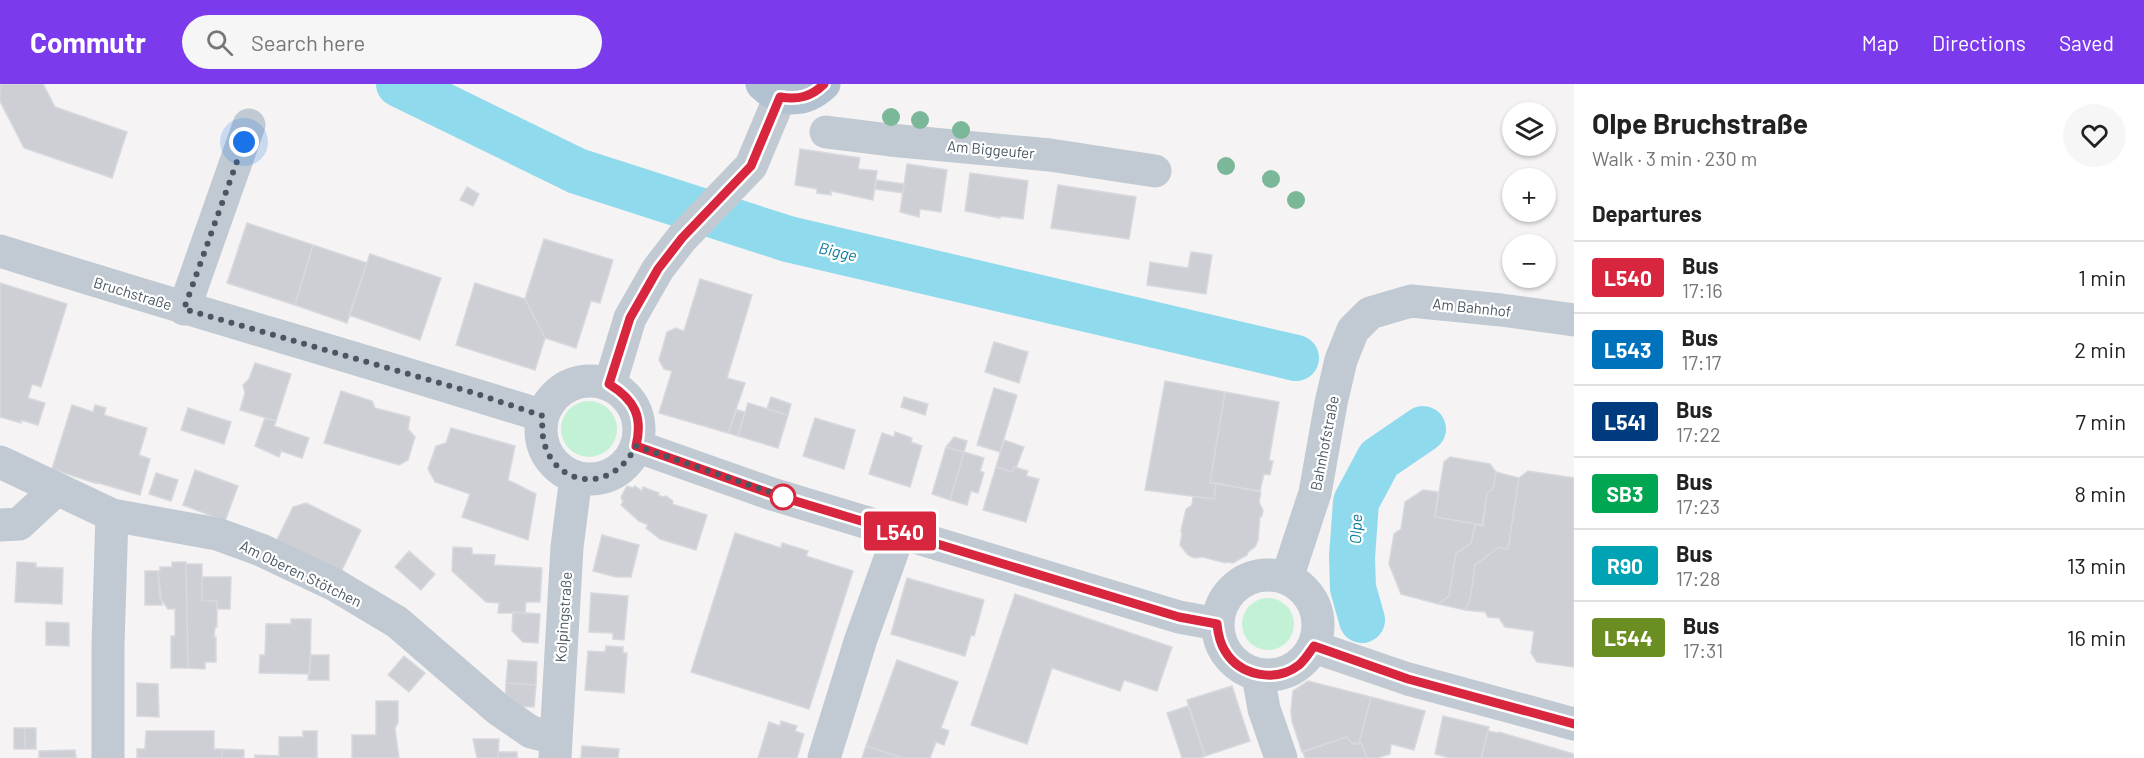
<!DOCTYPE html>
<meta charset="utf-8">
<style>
body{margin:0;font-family:Barlow,sans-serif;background:#f6f6f6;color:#222;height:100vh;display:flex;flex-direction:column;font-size:22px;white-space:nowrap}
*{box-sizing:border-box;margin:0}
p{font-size:20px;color:#767676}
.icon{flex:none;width:33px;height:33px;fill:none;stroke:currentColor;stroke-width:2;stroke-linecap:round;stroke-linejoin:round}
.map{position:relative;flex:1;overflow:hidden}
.panel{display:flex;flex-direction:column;background:#fff;width:570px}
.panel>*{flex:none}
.badge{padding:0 12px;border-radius:4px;font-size:21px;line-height:39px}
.buttons{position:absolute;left:1502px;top:18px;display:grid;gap:12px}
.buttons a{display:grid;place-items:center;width:54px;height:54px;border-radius:50%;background:#fff;box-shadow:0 2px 4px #0004;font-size:30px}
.you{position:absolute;width:30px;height:30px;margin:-15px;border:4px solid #fff;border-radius:50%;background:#1a73e8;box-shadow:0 0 0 9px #1a73e833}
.map>.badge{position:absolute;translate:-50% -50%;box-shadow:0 0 0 3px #fff}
h2{padding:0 18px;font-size:22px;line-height:54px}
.round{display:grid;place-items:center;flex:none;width:63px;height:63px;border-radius:32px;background:#f6f6f6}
.headline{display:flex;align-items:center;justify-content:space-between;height:102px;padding:0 18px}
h1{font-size:28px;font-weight:700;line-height:45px}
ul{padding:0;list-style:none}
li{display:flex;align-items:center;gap:18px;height:72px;padding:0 18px;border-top:2px solid #e0e0e0}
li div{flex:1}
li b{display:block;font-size:22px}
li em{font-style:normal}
li .badge{min-width:66px;font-weight:700;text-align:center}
header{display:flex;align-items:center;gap:36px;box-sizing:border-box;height:84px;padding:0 30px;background:#7c3aed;color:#fff}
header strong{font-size:28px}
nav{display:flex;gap:33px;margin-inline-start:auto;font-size:21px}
.search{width:420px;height:54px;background:#f6f6f6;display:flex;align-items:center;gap:15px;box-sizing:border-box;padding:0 21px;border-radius:33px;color:#767676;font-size:22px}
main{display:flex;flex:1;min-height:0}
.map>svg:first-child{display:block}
</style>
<header>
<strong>Commutr</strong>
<div class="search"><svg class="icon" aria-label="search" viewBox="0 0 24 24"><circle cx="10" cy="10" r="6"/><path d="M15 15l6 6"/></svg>Search here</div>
<nav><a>Map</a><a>Directions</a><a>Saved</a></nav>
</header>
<main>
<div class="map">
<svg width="1574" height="674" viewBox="0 0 1574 674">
<rect width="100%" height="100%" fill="#f5f3f3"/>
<path fill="#c3f1d5" d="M561 345a28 28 0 1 1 56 0a28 28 0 1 1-56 0Z
M1242 540a26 26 0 1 1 52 0a26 26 0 1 1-52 0Z"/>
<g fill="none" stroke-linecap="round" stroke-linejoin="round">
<path stroke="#90daee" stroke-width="46" d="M399,0l178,87 211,68 508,119
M1362,536l-9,-32 -1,-31 4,-55 23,-43 44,-30"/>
</g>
<path fill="#cdcfd5" stroke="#d7d9de" stroke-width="1.5" d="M0,0h43l12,23 72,25 -15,46 -88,-30 -24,-47z
M800,65l60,9 -2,11 19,2 -4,29 -42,-9v4l-14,-2v-4l-22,-4z
M907,80l40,6 -6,42 -21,-3 -1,8 -19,-5z
M970,89l58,8 -5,38 -23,-3v2l-35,-7z
M876,96l28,4 -1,9 -28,-4z
M1058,101l78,12 -7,42 -78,-11z
M467,103l12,7 -6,12 -13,-6z
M247,139l66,22 -18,60 -68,-22z
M544,155l69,21 -13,43 -9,-2 -15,47 -31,-10 -20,-39z
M313,161l54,18 -20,60 -52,-18z
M1191,168l21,3 -6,39 -59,-9 3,-23 38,6z
M370,170l71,24 -21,62 -71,-25z
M700,195l52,16 -25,83 18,5 -17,50 -69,-20 13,-42 -8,-2 -5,-9 8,-28 9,-4 8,3z
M0,199l67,21 -26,83 -9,-3 -4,14 17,5 -7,22 -17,-5v3l-21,-6z
M475,199l50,16 20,39 -10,32 -79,-25z
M994,258l34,10 -9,31 -34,-11z
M255,279l36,11 -15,47 -36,-11 5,-17 -2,-8 6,-6z
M1165,297l60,11 -15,91h6l-2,16 -69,-9z
M994,304l23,7 -17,57 -23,-7z
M341,307l31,10 3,7 35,9 -2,12 7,8 -7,23 -9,5 -75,-22z
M1225,308l54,10 -10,58 4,1 -3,14 -6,-1 -4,17 -50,-8z
M771,313l20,7 -3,11 -21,-6z
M904,313l24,7 -3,11 -24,-8z
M748,319l40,12 -10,33 -40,-12z
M72,321l21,7 2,-7 11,3 -2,7 43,13 -8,27 11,4 -10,36 -45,-13v1l-43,-14z
M188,324l43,14 -7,22 -43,-14z
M737,326l8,2 -7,24 -10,-3z
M265,334l11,3 -2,5 35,12 -7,20 -21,-7 -2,6 -24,-11z
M815,334l40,12 -11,39 -41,-13z
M451,344l64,18 -7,34 28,14 -8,46 -66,-23 8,-23 -35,-12 -7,-13 8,-23 10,-3z
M895,348l17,6 -1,4 11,4 -12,41 -41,-13 13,-41 12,4z
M954,353l13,4 -3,11 -18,-5z
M1004,356l20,7 -8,21 -2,-1 -2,5 -16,-5z
M946,363l18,5 -14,48 -18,-6z
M964,368l20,6 -4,13 4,2 -6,20 -7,-2 -4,14 -17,-5z
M1450,373l40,7 6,8 -3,17 -6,4 -5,32 -47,-8 9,-55z
M996,383l16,5 2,-5 14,4 -2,5 13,3 -13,43 -43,-12z
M195,386l43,16 -13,35 -42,-16z
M1528,387l46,7v189l-37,-5 -6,-9 3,-22 -29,-4 -6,-9 -11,-1 -3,-5 -20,-2 5,-10 5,-35 24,-18 9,2 11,-71z
M1496,388l23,6 -11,71 -9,-2 -24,18 -5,35 -5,10 -27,-6 11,-8 7,-43 15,-10 4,-18 8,1 4,-33 6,-4z
M156,389l22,7 -7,21 -22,-7z
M1216,399l45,9 -2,10 4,8 -1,6 -2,1 -2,23 -3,7 -7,5 -1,3 -14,8 -6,-1 -2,1 -22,-6 -9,1 -6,-3 -8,-10 2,-11 -1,-3 5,-22 6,-4 1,-8 21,2z
M627,402l6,2 2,-2 7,5 1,-4 16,6 -1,2 5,2 3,-1 7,5 -1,3 35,11 -11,35 -36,-11 -14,-11 2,-3 -9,-4 -18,-16 2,-3 -2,-5z
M1423,406l15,2 -3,25 48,8h-8l-4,18 -15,10 -7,43 -11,8 -37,-10 -12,-30 5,-30 7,-5 4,-27z
M306,419l55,27 -20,42 -64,-32 16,-33z
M735,449l46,15 1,-5 26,8 -2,5 47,15 -44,138 -118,-37z
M602,451l37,10 -8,32h-15l-23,-6z
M453,463l19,1v6l23,1 -1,10 48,3 -2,34h-14l-1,11h-27l1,-10 -13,-1 -34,-31z
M409,467l26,23 -14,16 -26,-23z
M17,478l19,1v4l27,1 -1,36 -47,-2z
M172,478h14l2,106h-17v-32h4v-27h-7l-8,-11 -2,-27h2v-4h12z
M186,480h16v37h15v26h-2l-1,10h2v25h-11v7l-17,-1z
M145,487h13l4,34h-17z
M202,493h29l-1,32h-13v-8h-15z
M907,494l77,22 -10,36 -3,-1 -6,21 -74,-22z
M591,509l37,3 -4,44 -11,-1v-6l-24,-1z
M1015,510l157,53 -15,44 -33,-11 -4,11 -68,-23 -25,76 -56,-19z
M513,528l27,2 -2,29 -15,-1 -11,-11z
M291,535h20l-1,55 -51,-1 1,-18h5l1,-31h25z
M46,538l23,1v23l-23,-1z
M606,562l17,1v6h4l-3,40 -39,-3 3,-39 17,1z
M311,571h18v25h-21z
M404,572l21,17 -16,19 -21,-17z
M508,576l29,2 -1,23 -30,-2z
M897,576l61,22 -17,46 8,3 -5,14 -8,-3 -6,16h-27l-37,-12z
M1308,597l63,16 -12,46 -6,1 -7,-7 -44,15 -10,-31 -1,-11 2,-19z
M137,599l21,1 1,33 -22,-1z
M506,599l30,2 -2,22 -29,-1z
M1232,602l18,55 -45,15 -18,-56z
M1371,613l54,14 -11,39 -23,-6 -1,10 -13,4h-10l-5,-14 -3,-1z
M376,617h22v22l-3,5 4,30h-47v-23h24z
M1188,622l17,50 -5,2h-18l-15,-45z
M1443,632l46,11 -8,31h-31l-15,-4z
M781,637l16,5 -2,5 9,3 -7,24h-39l11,-36 11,4z
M14,644h11v21h-11z
M25,644h11v21h-11z
M146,647h68v18h8v9h-85v-9h8z
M303,647h14v27h-62v-3l24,1v-19h24z
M1488,647l10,2 1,-1 75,22v4h-93z
M1346,653l7,7h9l5,14h-62l-2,-6z
M473,655h26l-1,19h-21z
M582,662l37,3 -1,9h-37z
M866,662l37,12h-41z
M222,665l22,1v8h-22z
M75,666l1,8h-37v-7z
M498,668h19v6h-19z"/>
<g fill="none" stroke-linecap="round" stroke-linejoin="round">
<path stroke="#c1cad2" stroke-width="33" d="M826,48l64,8 160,15 105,16
M0,167c180,57 362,108 543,165
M184,225l65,-184
M541 346a49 49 0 1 1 98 0a49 49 0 1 1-98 0Z
M610,300l20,-66 28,-49 24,-31 69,-72 29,-69
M636,362l136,48 407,123 38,7
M0,378l112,53 105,19 44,16 74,35 62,37 102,88 32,22 24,6
M0,441l19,-1 38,-35
M1218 541a50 50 0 1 1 100 0a50 50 0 1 1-100 0Z
M1287,494l28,-85 16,-90 10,-43 12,-30 17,-17 41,-12 90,9 73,10
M1314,563l94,32 166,45
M1258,591l6,34 17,49
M108,674v-113l4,-130
M555,674l12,-211 9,-70
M824,674l37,-119 39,-108"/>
<path stroke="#b3c2d1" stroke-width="33" d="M762,0c19,19 43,18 62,0"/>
</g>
<g fill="#7bb799">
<circle cx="891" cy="33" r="9"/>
<circle cx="920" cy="36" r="9"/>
<circle cx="961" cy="46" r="9"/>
<circle cx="1226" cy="82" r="9"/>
<circle cx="1271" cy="95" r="9"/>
<circle cx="1296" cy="116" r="9"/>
</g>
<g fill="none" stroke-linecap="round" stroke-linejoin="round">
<g stroke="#fff" stroke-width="14">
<path id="line" d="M824,0c-13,13 -26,16 -44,13l-29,69 -69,72 -24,31 -28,49 -21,66c26,16 34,33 27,62l136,48 407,123 38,7c1,10 3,19 8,27 15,25 51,32 74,14 6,-5 10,-12 15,-19l94,33 166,45"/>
</g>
<use href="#line" stroke="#d7263d" stroke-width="9"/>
<path stroke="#4a5661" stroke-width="6" stroke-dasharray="0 10.8" d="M244,58l-60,167 287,83 72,24c-9,65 64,88 93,30l154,53 -7,-2"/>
</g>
<circle fill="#fff" stroke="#d7263d" stroke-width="3" cx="783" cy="413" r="12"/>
<g text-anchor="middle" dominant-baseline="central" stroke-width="4.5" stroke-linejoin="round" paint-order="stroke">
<g font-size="15" fill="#4a5661" stroke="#fff">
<text transform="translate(991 65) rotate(5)">Am Biggeufer</text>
<text transform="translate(133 209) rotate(17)">Bruchstraße</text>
<text transform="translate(1472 223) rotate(6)">Am Bahnhof</text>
<text transform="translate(1324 359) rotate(-79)">Bahnhofstraße</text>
<text transform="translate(301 489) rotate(26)">Am Oberen Stötchen</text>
<text transform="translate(563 533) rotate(-86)">Kolpingstraße</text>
</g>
<g font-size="16" font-style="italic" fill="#0c7c9b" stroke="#fff">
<text transform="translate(838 167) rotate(13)">Bigge</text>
<text transform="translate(1355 445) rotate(-88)">Olpe</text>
</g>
</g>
</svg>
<div class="buttons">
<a><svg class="icon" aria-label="layers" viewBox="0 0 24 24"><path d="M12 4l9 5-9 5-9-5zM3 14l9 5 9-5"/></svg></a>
<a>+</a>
<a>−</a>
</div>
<div class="you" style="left:244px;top:58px"></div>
<b class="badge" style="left:900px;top:447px;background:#d7263d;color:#fff">L540</b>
</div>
<section class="panel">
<div class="headline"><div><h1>Olpe Bruchstraße</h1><p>Walk · 3 min · 230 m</p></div><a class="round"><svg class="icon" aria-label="heart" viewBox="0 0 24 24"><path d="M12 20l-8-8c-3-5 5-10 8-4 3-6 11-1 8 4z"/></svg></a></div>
<h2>Departures</h2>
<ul>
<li><span class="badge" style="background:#d7263d;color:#fff">L540</span><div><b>Bus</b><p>17:16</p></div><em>1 min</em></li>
<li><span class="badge" style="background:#0072bc;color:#fff">L543</span><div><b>Bus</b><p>17:17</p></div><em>2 min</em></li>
<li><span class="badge" style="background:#003b80;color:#fff">L541</span><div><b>Bus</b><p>17:22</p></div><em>7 min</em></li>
<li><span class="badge" style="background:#00a651;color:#fff">SB3</span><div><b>Bus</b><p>17:23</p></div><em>8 min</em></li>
<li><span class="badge" style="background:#00a3b4;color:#fff">R90</span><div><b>Bus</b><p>17:28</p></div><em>13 min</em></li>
<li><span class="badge" style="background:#6b8e23;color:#fff">L544</span><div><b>Bus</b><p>17:31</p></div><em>16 min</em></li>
</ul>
</section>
</main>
